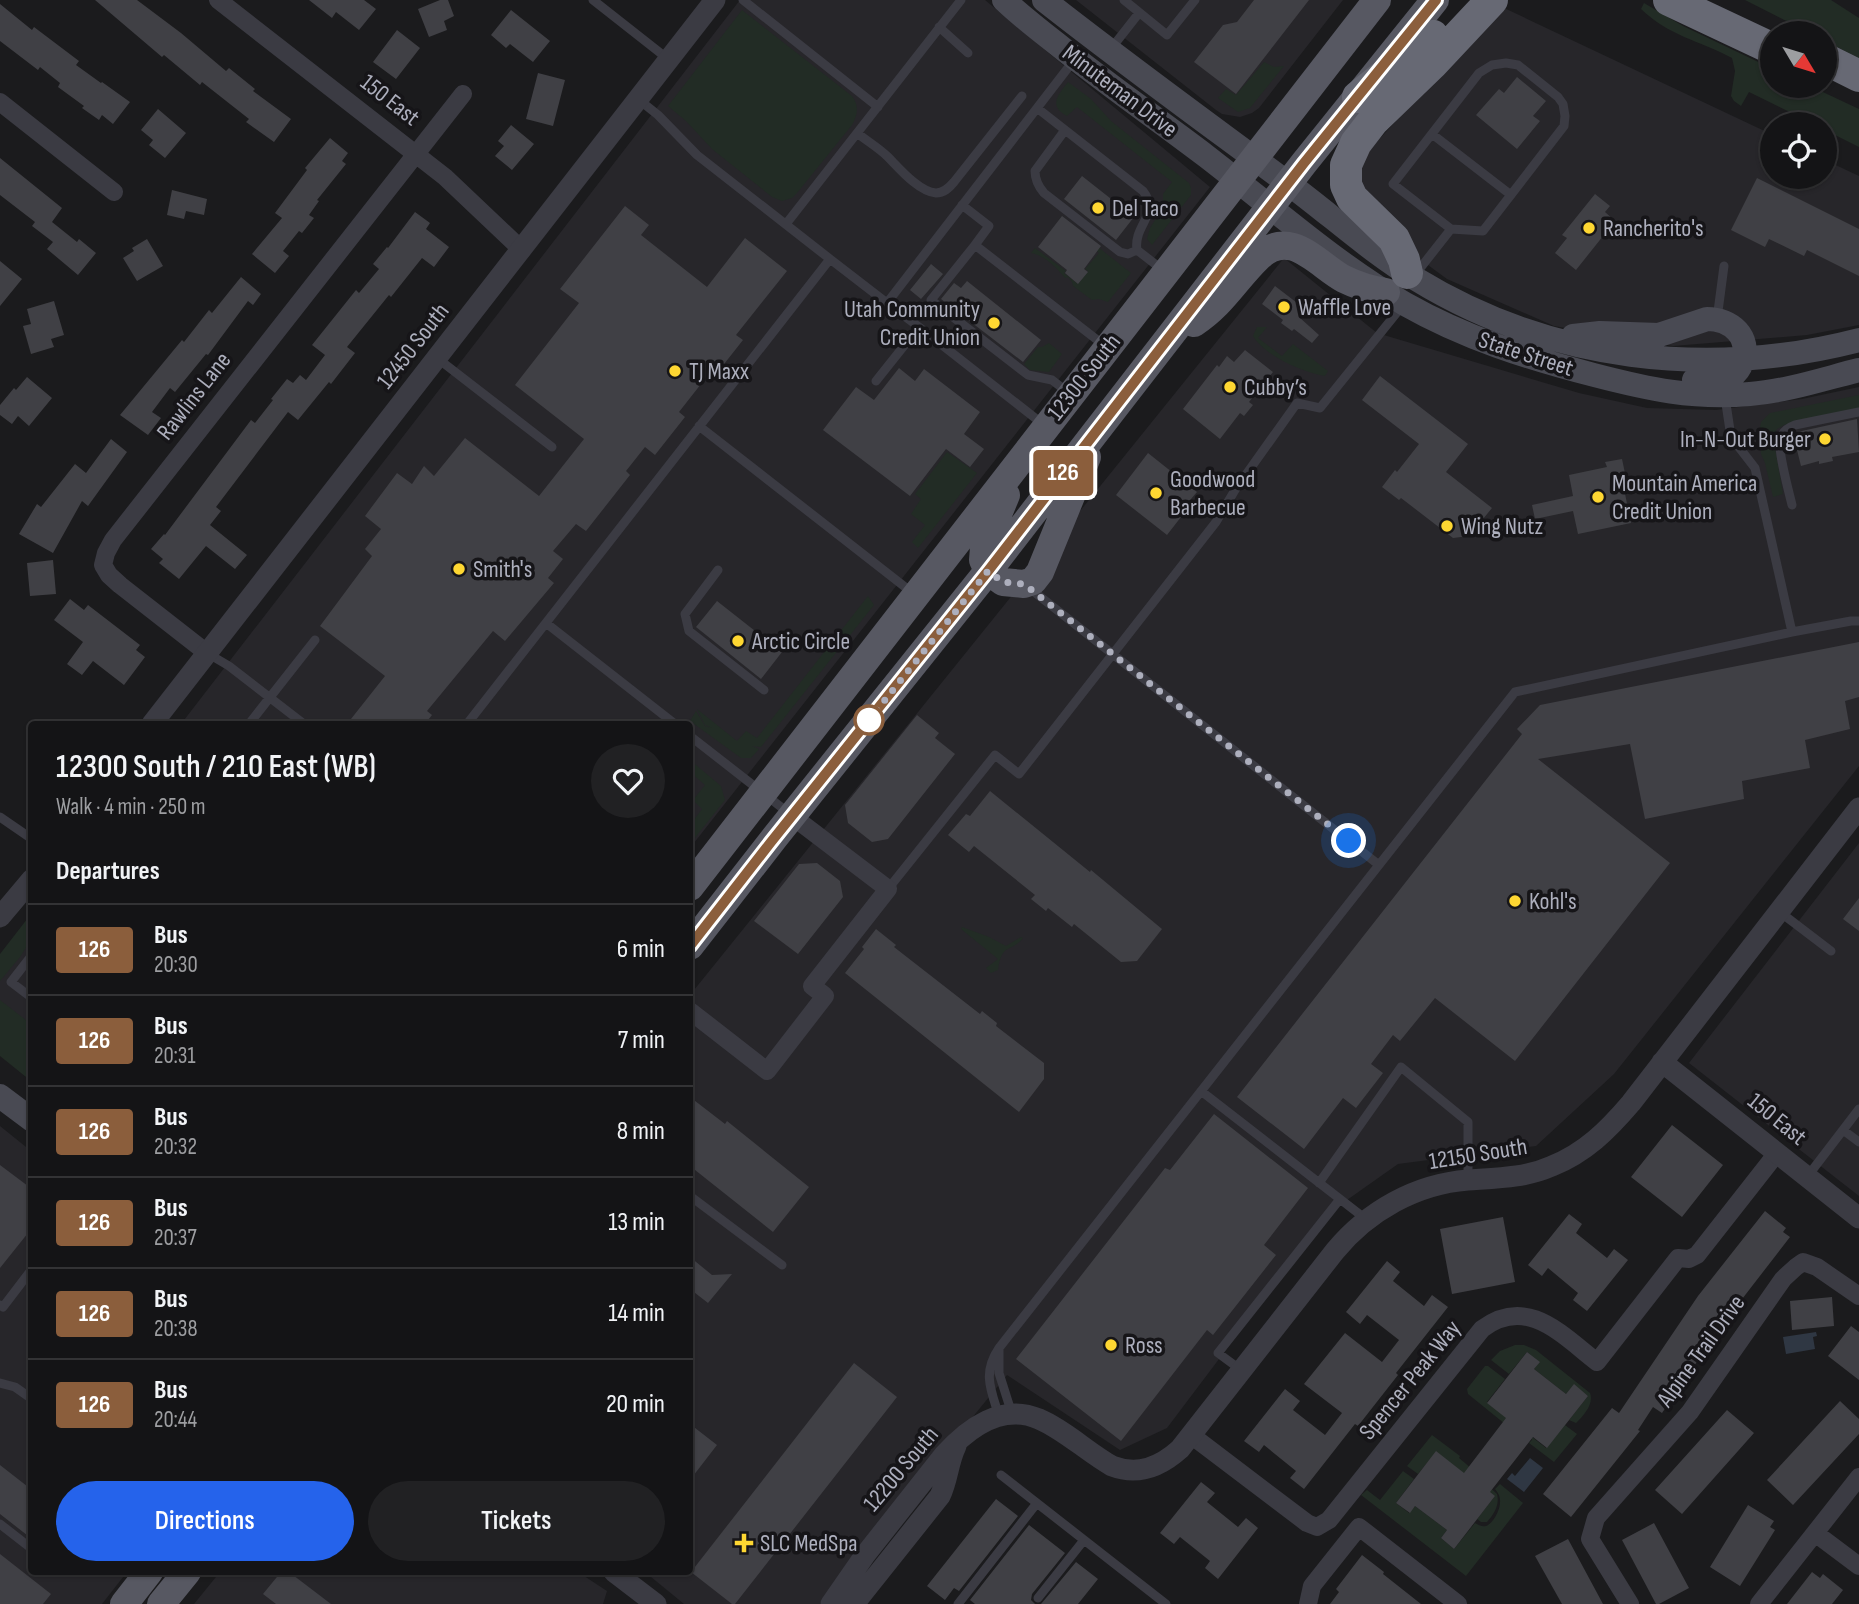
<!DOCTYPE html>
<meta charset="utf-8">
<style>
body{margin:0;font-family:"Sofia Sans Condensed",sans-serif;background:#212123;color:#f1f3f6;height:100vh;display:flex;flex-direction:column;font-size:26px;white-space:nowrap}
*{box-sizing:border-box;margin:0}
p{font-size:23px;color:#9d9ea1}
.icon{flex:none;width:38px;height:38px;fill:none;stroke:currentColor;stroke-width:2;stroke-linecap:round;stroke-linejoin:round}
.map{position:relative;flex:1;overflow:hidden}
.panel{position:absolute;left:28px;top:721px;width:665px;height:854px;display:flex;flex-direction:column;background:#141416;border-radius:7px;box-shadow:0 2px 5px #0004,0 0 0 2px #333335}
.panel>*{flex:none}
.badge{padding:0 14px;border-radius:5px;font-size:24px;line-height:46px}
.needle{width:46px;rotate:128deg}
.fabs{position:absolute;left:1760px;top:21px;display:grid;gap:14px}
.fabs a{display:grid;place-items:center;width:77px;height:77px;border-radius:50%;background:#141416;box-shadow:0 2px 5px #0004,0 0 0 2px #333335;font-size:35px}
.you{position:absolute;width:35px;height:35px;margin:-18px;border:5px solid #fff;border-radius:50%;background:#1a73e8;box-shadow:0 0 0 10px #1a73e833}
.map>.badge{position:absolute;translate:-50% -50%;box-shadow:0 0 0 4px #fff}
h2{padding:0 28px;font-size:26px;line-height:63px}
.round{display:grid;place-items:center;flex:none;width:74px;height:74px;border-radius:37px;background:#212123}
.headline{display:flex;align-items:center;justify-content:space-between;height:119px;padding:0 28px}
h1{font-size:33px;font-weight:600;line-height:52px}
.primary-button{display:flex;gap:14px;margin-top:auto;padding:14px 28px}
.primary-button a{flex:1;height:80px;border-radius:42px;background:#2563eb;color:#fff;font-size:28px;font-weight:600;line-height:80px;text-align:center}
.primary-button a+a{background:#212123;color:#f1f3f6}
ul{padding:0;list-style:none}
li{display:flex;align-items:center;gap:21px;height:91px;padding:0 28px;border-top:2px solid #333335}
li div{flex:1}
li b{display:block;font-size:26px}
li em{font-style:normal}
li .badge{min-width:77px;font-weight:700;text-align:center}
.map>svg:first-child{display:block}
</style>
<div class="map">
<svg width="1859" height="1604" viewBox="0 0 1859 1604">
<rect width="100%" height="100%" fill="#1b1b1d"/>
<path fill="#27262a" d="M740,0h245l225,187 -520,661v-124h-509z
M1076,0h267l-84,108 -7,5 -12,4 -18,-3 -6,-4z
M1502,7l271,128v42h52v-17l34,16v149l-52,10 -134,11 -119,-20 -107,-47 -94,-69 -8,-34z
M1284,258l93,75 202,60 68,15 69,2 86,-11 57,-12v379l-245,308 -78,72 -138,18 -68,48 -163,216 -47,22 -113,-75 -187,229h-136l-39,-32h45v-577z
M1859,843v353l-170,-133z
M31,918v159l-31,-25v-93z
M0,1126l31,25 1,421h95l-25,32h-102z
M220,1572h358l29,19 -4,13h-409z"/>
<path fill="#222c25" d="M1745,0h86l28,18v40l-34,-17v-8h-15z
M1644,3l39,23 90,43v17h37l49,23v38l-34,-17v-6h-11l-65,-32 -8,14 -7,-5 -3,-5 4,-25 -3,-13c-34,-18 -63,-22 -91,-49z
M742,10l110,86c7,9 6,19 0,29l-55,68 -5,5 -10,3 -10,-4 -60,-48 -26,-28 -18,-15z
M1264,62l10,5 10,-1 -34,42 -12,4 -20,-14 8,-9 10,6z
M1068,82l23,17 20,22 78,62 2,5v7l-39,50 -5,-6 3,-11 13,-21v-13l9,-12 -95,-75 -10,9c-19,-10 -9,-21 1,-34z
M1061,218l70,55 -23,29 -9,-3 -7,1 -19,-14 -1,-4 -4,-5 -3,1c-9,-11 -21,-23 -34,-25l4,-5 31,23 -2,2 14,11 10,-13 -3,-2 14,-16 -40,-34z
M1257,327h10l-9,11 24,18 11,-12 35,27 -3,5c-22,-4 -60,-20 -72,-40z
M1049,343l13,11 -13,18 -19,-2 -6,-6 14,-17h4z
M1859,395v15l-75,15 -7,4 -4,7 10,58 -10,3 -8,-34 -4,-9 -2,-21 2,-11 9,-9z
M947,452l30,21 -59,75 -6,-6 13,-17 -14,-11 10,-15 -6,-5z
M868,596l6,9 -113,142 -9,-1 7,3 -8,9h-10l-51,-37 6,-10 9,15 7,2 -7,-3 -8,-16 40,32 9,-10 11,7z
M690,760l31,26 4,14 -35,44v-19l12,-16 -9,-9 12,-15 -15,-13z
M31,914v26l-11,17 -20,24v-27z
M962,927l27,10 17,9 15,-9 2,1c-13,16 -21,4 -25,32l-7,3 -5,-5 12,-9 -37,-30z
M0,1000l31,24v57l-31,-25z
M1515,1345h9l12,5 54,43c4,11 -6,22 -14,30l-7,-3 19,-24 -14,-11 -8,9 -32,-25 5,-7 -12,-10 -18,22 -18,-14 9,-9z
M1485,1366h3l17,13 -18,23 59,46 19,-23 12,9 -23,28 -25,-19 3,-3 -1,-3 -26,-13 -37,-30 -1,-5z
M1432,1435l28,21 -1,2c14,11 25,24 38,36 3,11 -3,20 -10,28h-6l-4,-3 18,-23 -20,-2 -39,-42 -18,22 -11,-8z
M1403,1471l11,8 -18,24 13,10 6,-7 32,24 -6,8 13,11 21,-26c4,2 6,4 11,3 8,-3 15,-18 14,-26 0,-4 -2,-7 -5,-11l5,-5 23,19 -57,73 -105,-81 6,-5 13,10z"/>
<path fill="#2f3743" d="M1816,1332l1,4 -4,1 2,12 -29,5 -3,-17z
M1530,1458l13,10 -19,24 -17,-13 5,-6 3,3z"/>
<path fill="#404045" d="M95,0h42l44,33 45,38 3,-3 26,21 -2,2 38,28 -17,23 -28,-20 3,-3 -47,-37 -2,3 -36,-30 -2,2z
M309,0h55l12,9 -17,21 -23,-18 -4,6z
M440,0h8l6,16 -10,5 3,9 -18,7 -11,-28z
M1254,0h55l-73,94 -42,-32 29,-37 14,-3z
M0,4l32,26 2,-3 45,34 -3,4 25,18 1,-1 28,20 -17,22 -11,-9 -3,5 -17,-12 2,-2 -26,-19 2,-4 -20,-16 -2,3 -38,-29z
M511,10l39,31 -17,21 -23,-18 -4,4 -15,-13z
M397,30l23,18 -24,31 -23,-17z
M538,73l27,7 -12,46 -27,-7z
M1517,77l29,24 -13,15 7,5 -23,28 -41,-34 23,-26 5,4z
M158,109l28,24 -21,25 -16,-13 4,-5 -12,-10z
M511,125l23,19 -22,26 -17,-14 9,-10 -6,-5z
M330,138l18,15 -6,8 4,3 -29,36 2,1 -10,14 5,3 -12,15 -3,-2 -16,20 6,5 -14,17 -23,-19 30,-36 -7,-5 32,-43 -2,-2z
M0,158l62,50 -10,14 25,20 2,-3 17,14 -18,22 -31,-26 6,-7 -21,-16 3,-4 -35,-27z
M1082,176l52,41 -18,23 -52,-41z
M1757,178l102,51v47l-52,-26 -3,6 -35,-17 -4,8 -34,-17z
M172,190l35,9 -3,16 -18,-4 -2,8 -17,-4z
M1595,194l15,12 -5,6 10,9 -39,49 -21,-17 12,-15 -5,-3z
M625,206l24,19 -8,10 66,52 38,-49 42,33 -51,64 7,5 -26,33 -5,-3 -33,42 6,5 -30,38 -10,-8 -19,24 4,4 -44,56 -10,-7 -23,27 10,8 -15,19 6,5 -49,58 -12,-10 -66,80 5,4 -7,9h-78l38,-48 -65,-50 52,-70 -7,-7 16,-20 -16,-13 32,-43 15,11 12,-18 10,10 31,-38 74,58 45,-57 -69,-54 64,-82 -19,-14z
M415,212l15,11 -4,6 23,18 -15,20 -12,-9 -31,39 -2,-2 -42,52 8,6 -24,31 -2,-2 -31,38 -10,-8 -72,95 5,4 -11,14 37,30 -12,14 -29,-23 -27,33 -20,-16 4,-4 -12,-10 13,-15 1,1 86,-115 4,3 18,-23 -2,-1 16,-20 6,4 7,-8 6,5 19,-25 -13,-10 44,-55 3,3 20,-24 -6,-5 14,-17 1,1z
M1062,216l39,30 -17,23 4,3 -10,12 -13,-11 2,-3 -29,-23z
M147,239l16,27 -26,15 -14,-23 11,-7 -2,-3z
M0,261l22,18 -22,27z
M931,264l12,10 -22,25 -11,-9z
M241,277l20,17 -8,11 -5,-4 -40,54 -2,-1 -31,38 -5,-4 -18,24 9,6 -13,17 -28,-20 62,-75 2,2 25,-32 3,3z
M967,281l74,59 -18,22 -82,-63 13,-16 7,5z
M1275,286l30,23 -6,8 20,18 -7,8 -18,-14 -2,2 -11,-8 2,-3 -21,-16z
M54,301l10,34 -13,4 3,8 -23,7 -8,-28 8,-2 -4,-15z
M1245,350l28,22 -24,30 4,3 -9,11 -4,-3 -20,26 -37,-30 34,-44 2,2 8,-11 7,6z
M899,368l16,13 9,-12 56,43 -16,22 20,15 -14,18 -24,-18 -36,47 -87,-66 33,-43 18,13z
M1380,376l88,68 -22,28 46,36 -23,28 -16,2 -52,-40 -2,2 -17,-13 13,-17 2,2 22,-28 -57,-44z
M27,377l25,21 -23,28 -11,-10 -6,8 -12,-9v-10l14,-17 2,2z
M1857,419l2,33 -27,5 1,4 -14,3v-3l-18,5 -5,-20 -3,-3 -2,-8 6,-3z
M111,439l16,13 -39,54 -6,-5 -29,52 -34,-19 18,-30 4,3 34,-43 11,9z
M1148,453l49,39 -12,14 3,2 -21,27 -51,-40z
M1622,459l4,19 -4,1 9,44 -53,11 -5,-23 -38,8 -3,-14 41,-9 -4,-21 38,-8 -2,-5z
M53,560l3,34 -26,2 -3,-33z
M70,599l14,11 4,-5 52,40 -4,5 9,7 -21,28 -31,-24 -11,14 -15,-11 16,-22 -29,-22z
M717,601l65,51 -21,27 -65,-52z
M1859,642v55l-14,4 5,28 -45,11 5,28 -68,13 2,18 -99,20 -15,-75 -92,15 132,104 -155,198 -80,-63 -35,43 -7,-6 -22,29 12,9 -27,35 -13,-10 -39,51 -67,-52 285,-363 -5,-5 23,-24z
M917,715l22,18 -4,5 20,16 -67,85 -16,3 -24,-19 -3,-18z
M990,791l100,81 1,-2 71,59 -25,32 -16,1 -47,-38 -2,3 -24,-19 -2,3 -15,-12 4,-4 -61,-49 -5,6 -21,-17 18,-21 4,2z
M817,863l23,18 3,16 -45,57 -44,-33 45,-57z
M1859,898v33l-16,-12z
M876,929l20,16 -2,2 86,67 2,-3 15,12 -1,3 48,37v16l-25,33 -174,-139 19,-24 -2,-2z
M690,1097l35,27 2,-3 82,66 -36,45 -83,-66z
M1214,1114l94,74 -44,57 12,10 -63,80 -6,-5 -86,111 -105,-82 149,-191 5,2z
M1672,1125l51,40 -41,52 -51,-40z
M0,1165l32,24v39l-32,40z
M1765,1211l21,17 -3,4 7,5 -68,88 -60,88 -9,-6 -15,23 2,1 -69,86 -28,-23 69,-86 7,5 79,-117z
M1569,1214l13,10 -6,9 31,25 7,-9 14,11 -41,51 -14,-11 5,-7 -30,-25 -6,8 -14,-11z
M1503,1217l12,65 -63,12 -12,-65z
M690,1257l22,18 20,-1 -24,29 -18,-14z
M1387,1261l13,11 -7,9 31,25 8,-11 16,12 -52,66 2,2 -40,51 -3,-2 -51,65 -14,-11 6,-7 -32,-26 -5,7 -15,-11 41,-52 15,12 -7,9 32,25 17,-22 -38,-29 41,-51 37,29 17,-22 -32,-25 -7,9 -14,-12z
M1832,1297l2,29 -42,4 -2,-29z
M1851,1326l8,6v48l-31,-24z
M1527,1352l13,10 -6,7 32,25 8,-10 14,12 -41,52 -14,-11 -43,55 5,4 -41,53 -13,-11 6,-8 -32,-24 -5,7 -14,-10 40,-52 28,22 42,-55 -19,-15z
M854,1363l43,34 -162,207h-3l-41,-32z
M1840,1401l19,18v15l-66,71 -26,-25z
M1727,1410l27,23 -72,81 -27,-24z
M690,1424l27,21 -27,35z
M0,1465l32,25v49l-32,-25z
M1201,1482l14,11 -8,9 31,25 8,-9 12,10 -40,51 -13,-11 5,-7 -30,-24 -6,7 -14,-11z
M996,1499l22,17 -59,75 -5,-3 -9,12 -18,-14z
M1748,1505l26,16 -4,6 5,3 -35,56 -30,-19z
M1654,1523l35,65 -30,16h-3l-34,-64z
M1029,1525l36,28 -33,41 -1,6 4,4h-60l-5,-4z
M1568,1539l35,65h-41l-27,-48z
M0,1554l51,40 -8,10h-43z
M1362,1555l22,17 -1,2 38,30h-91l9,-12 -3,-3z
M1076,1562l22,17 -20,25h-37z
M281,1572h8l42,32h-55l-13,-10z
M1812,1572l8,6 3,-4 20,16 -11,14h-45z"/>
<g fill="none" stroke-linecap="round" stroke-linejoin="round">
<path stroke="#3b3b43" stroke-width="9" d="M593,0l75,59
M743,0l135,107
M1124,0l43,35 28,-35
M939,27l29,26
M1110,50l29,-37
M638,99l20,16 39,40 133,104
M1037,108l106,83c18,23 -10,34 -6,59l27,21
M1065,130l-30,41c0,9 3,15 9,22l76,59 8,2 9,-4
M857,133c10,8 22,15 31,24 11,11 31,35 48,36 8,0 13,-5 18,-11l68,-86
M1432,134l79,61
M962,205l27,21 -14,19 130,101
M786,224l175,-224
M975,245l-44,55 97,75 24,5 18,14
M1414,276l37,-47 32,2 81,-105 1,-10 -2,-12 -5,-7 -40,-32 -12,-2 -14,2 -13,8 -86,111 58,45
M887,303l32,24
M1717,319l7,-53
M437,358l115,89
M876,381l43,-54 125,98
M1725,397l6,40 24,31 37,164
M699,426l215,168
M1792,505c-3,-13 -14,-52 -12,-64 1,-8 7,-13 15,-16l64,-13
M718,570l-33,44 4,17 75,59
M1028,587l351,278
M546,623l129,101
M207,653l22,13 75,58
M249,724l66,-84
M467,724l363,-465 57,44 187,-243
M690,736l100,78
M0,817l32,22
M888,889l107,-134 24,19 197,-252 19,-32 62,-87 23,5 83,-103
M1780,912l51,39
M32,955l-21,27 21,16
M1201,1091l166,129
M1843,1130l16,12
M1807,1177l52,-68
M1319,1183l82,-116 67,55v56
M690,1196l92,69
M0,1305l3,2 29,-38
M999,1350v23l13,41
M1241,1370l-23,-17 122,-154
M0,1383l15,4 17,12
M999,1416c-8,-26 -17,-43 0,-68l516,-656 277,-60 59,-11h8
M1001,1475l165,129
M0,1524l32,25
M1038,1598l46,-58
M958,1604l79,-101"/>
<path stroke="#3b3b43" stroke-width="18" d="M218,0l227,177 77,73
M0,102l114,90
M207,653l-87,-68 -11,-10 -6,-10 3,-12 7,-13 350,-446
M690,1011l77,60 58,-75 -13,-10 76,-97 -96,-73
M1191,1435l116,88 10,4 12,-7 153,-191c45,-34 80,6 115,33l81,-104 11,1 8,-4 80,-102
M1815,1533l44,33
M1308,1604l4,-18 47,-59 99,77
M1630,1604l-40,-65 6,-21 94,-106 93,-133 13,-12 7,-5 14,5 42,29
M1759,1604l100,-127"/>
<path stroke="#3b3b43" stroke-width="21" d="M152,724l563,-724
M0,917l32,-38
M1662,1062l197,156
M614,1572l42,32
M831,1604l34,-49 79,-100c24,-27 58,-52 95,-36 26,11 48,33 73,47 26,10 48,1 68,-17l155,-198c33,-40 81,-67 133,-71 30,-2 57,-2 84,-14 33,-13 56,-36 79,-63l228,-295
M854,1604l86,-108c8,-16 8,-34 16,-50"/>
<path stroke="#494a53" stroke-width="24" d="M1004,0c17,16 35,30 53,44 48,39 99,74 149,112 65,50 128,107 199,148 60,34 123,54 189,71 54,14 99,24 156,19 37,-3 73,-15 109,-24
M1044,0c80,63 163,123 245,184 42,31 82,68 127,95 134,82 292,100 443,61
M1573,336l27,-3 59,2 48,-16c24,0 45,18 35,43 -2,6 -4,10 -9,13 -11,7 -27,5 -39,5
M0,1096l32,24"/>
<path stroke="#575862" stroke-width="28" d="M1194,323c29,-19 41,-43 65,-66 31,-31 60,9 85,22 14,7 28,11 42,13
M1006,495l-22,53 -1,12 5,11 15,11 21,2 9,-3 7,-9 47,-115
M690,887l687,-887
M690,946l85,-109 213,-266 316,-408 131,-163
M124,1604l25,-32
M161,1604l26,-32"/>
<path stroke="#676974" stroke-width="32" d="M1669,0l104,49
M1825,59l34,17
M1358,97l75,-61
M1407,273l-3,-13 -10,-21 -42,-41 -6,-13v-20l10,-22 17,-22 59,-57 60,-64"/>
</g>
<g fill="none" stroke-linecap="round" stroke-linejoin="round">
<g stroke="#fff" stroke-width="16">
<path id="line" d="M690,946l81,-104 217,-271 316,-408 132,-163"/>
</g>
<use href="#line" stroke="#8b5e3c" stroke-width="10"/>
<path stroke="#adafbd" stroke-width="7" stroke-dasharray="0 12.6" d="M869,720l119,-149 15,11 21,2 325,257"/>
</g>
<g fill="#fed732" stroke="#161518" stroke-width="2.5">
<circle cx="1098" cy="208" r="7"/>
<circle cx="1589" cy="228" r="7"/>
<circle cx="1284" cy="307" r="7"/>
<circle cx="994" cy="323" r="7"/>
<circle cx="675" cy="371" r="7"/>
<circle cx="1230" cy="387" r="7"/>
<circle cx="1825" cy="439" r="7"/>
<circle cx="1156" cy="493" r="7"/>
<circle cx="1598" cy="497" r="7"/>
<circle cx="1447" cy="526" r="7"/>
<circle cx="459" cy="569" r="7"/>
<circle cx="738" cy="641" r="7"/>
<circle cx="1515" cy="901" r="7"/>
<circle cx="1111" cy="1345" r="7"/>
<path d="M740.5 1532.5h7v7h7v7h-7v7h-7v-7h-7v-7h7z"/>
</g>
<circle fill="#fff" stroke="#8b5e3c" stroke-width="3.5" cx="869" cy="720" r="14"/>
<g text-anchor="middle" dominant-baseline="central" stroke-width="7" stroke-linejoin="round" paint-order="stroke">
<g font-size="24" fill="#adafbd" stroke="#161518">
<text transform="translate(1120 91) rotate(37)">Minuteman Drive</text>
<text transform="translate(390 100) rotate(38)">150 East</text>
<text transform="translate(413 346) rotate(-52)">12450 South</text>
<text transform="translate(1526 354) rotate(18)">State Street</text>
<text transform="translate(1084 377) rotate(-52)">12300 South</text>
<text transform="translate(194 396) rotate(-52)">Rawlins Lane</text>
<text transform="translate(1777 1119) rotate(39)">150 East</text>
<text transform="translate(1478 1154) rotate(-9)">12150 South</text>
<text transform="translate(1701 1351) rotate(-54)">Alpine Trail Drive</text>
<text transform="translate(1410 1380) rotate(-51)">Spencer Peak Way</text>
<text transform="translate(901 1469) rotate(-50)">12200 South</text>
</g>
<g font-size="24" fill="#adafbd" stroke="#161518" text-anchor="start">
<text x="1112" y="208">Del Taco</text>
<text x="1603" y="228">Rancherito's</text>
<text x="1298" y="307">Waffle Love</text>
<text x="980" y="309" text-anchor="end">Utah Community<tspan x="980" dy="28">Credit Union</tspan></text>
<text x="689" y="371">TJ Maxx</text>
<text x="1244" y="387">Cubby’s</text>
<text x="1811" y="439" text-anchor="end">In-N-Out Burger</text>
<text x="1170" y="479">Goodwood<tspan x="1170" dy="28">Barbecue</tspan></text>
<text x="1612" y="483">Mountain America<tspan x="1612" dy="28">Credit Union</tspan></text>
<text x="1461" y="526">Wing Nutz</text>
<text x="473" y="569">Smith's</text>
<text x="752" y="641">Arctic Circle</text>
<text x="1529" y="901">Kohl's</text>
<text x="1125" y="1345">Ross</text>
<text x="760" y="1543">SLC MedSpa</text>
</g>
</g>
</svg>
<div class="fabs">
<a><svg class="needle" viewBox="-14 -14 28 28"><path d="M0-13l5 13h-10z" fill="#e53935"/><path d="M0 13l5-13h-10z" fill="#9d9ea1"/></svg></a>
<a><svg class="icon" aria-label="locate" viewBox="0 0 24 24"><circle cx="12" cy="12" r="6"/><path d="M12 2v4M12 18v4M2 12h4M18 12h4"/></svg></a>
</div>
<div class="you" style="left:1349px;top:841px"></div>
<b class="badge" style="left:1063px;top:473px;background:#8b5e3c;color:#fff">126</b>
<section class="panel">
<div class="headline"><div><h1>12300 South / 210 East (WB)</h1><p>Walk · 4 min · 250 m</p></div><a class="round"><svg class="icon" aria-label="heart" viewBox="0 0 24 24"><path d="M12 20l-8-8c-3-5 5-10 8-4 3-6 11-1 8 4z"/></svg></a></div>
<h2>Departures</h2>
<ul>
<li><span class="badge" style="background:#8b5e3c;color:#fff">126</span><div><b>Bus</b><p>20:30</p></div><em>6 min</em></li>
<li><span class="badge" style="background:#8b5e3c;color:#fff">126</span><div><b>Bus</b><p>20:31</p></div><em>7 min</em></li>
<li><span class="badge" style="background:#8b5e3c;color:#fff">126</span><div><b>Bus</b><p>20:32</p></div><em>8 min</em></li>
<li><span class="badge" style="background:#8b5e3c;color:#fff">126</span><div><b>Bus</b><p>20:37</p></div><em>13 min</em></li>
<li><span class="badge" style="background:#8b5e3c;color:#fff">126</span><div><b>Bus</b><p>20:38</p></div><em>14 min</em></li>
<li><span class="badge" style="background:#8b5e3c;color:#fff">126</span><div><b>Bus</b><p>20:44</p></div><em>20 min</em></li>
</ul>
<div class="primary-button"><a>Directions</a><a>Tickets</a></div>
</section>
</div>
